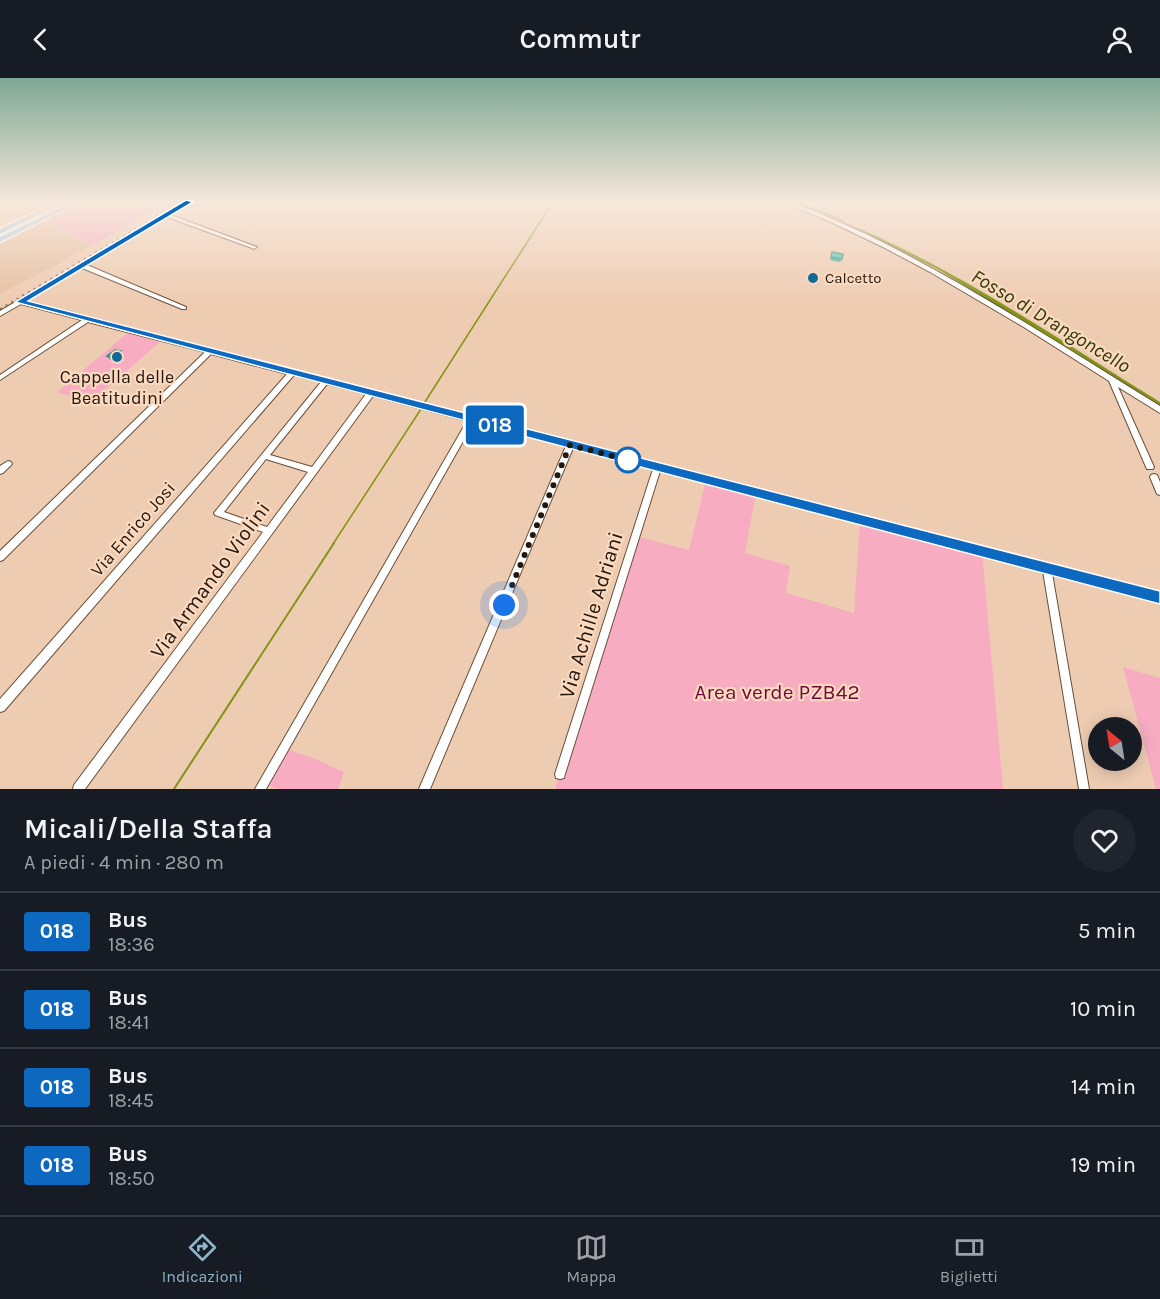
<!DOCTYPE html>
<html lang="it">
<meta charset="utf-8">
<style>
body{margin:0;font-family:Karla,sans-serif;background:#20242c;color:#f1f3f6;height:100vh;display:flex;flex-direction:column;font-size:22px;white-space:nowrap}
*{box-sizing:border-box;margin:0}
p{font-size:20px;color:#9ea1a6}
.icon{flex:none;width:33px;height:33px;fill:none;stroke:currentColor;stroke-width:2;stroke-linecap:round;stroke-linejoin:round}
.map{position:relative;height:711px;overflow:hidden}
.side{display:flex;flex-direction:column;background:#171b24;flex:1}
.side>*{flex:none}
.badge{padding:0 12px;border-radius:4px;font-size:21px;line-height:39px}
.needle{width:39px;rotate:330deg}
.buttons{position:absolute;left:1088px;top:639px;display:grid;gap:12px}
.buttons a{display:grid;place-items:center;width:54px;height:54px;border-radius:50%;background:#171b24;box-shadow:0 3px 15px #0003;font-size:30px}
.you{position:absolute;width:30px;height:30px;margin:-15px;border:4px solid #fff;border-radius:50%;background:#1a73e8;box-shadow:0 0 0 9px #1a73e833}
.map>.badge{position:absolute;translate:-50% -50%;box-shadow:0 0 0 3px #fff}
.round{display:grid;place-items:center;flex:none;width:63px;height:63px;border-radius:32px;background:#20242c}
.head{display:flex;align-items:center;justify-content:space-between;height:102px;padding:0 24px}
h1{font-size:28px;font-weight:600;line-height:45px}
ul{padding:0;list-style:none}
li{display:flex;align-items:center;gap:18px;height:78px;padding:0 24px;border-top:2px solid #363941}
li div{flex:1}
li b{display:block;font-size:22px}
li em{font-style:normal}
li .badge{min-width:66px;font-weight:700;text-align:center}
header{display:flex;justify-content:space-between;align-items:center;height:78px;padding:0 24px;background:#171b24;font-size:27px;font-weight:600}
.menu{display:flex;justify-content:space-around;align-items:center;height:84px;border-top:2px solid #363941;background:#171b24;font-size:16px;color:#9ea1a6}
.menu a{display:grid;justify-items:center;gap:3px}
.menu .on{color:#8bb5cc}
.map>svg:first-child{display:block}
</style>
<header><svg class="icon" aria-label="back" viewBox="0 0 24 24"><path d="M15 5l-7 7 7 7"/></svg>Commutr<svg class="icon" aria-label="person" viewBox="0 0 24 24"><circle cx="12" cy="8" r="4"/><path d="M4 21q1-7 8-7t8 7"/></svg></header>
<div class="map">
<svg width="1160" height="711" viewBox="0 0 1160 711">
<rect width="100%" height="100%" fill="#eeccb2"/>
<path fill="#e7c0a2" d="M46,141l46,27 -92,48v-52z"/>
<path fill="#f7acc2" d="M80,124h88l-76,44 -46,-27z
M130,253l32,9 -71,62 -34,-10z
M706,402l50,13 -11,60 45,13 -4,27 68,20 6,-93 122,31 21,238h-448l80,-253 54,14z
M1123,589l37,11v111h-4z
M283,670l30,10 31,14 -6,17h-61l-14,-6z"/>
<path fill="#809516" d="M844,144c112,46 213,117 316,180v3l-223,-136z"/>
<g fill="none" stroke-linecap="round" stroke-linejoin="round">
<path stroke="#809516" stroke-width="1.5" d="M798,124l46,19
M423,327l126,-197
M333,466l88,-135"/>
<path stroke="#809516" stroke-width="2" d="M174,711l160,-246"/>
<g stroke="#6a4e37" stroke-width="2">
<path id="minor" d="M40,124h5l6,6 -5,1z
M186,124h6l-21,13 86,32 -3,2 -2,-1 -85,-31 -80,48 99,42v2h-4l-100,-41 -56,33 1134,292v8l-108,-28 37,216h-10l-36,-218 -383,-100 -95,303 -1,4 -4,1 -4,-1 -1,-4 98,-305 -80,-21 -143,341h-11l147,-343 -92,-24 -208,367h-11l212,-368 -94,-25 -288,393h-12l1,-4 189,-253 -48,-17 -1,-2 107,-131 -27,-7 -290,336 -4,1v-13l287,-325 -76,-20 -208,206 -3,1v-10l205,-199 -117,-30 -88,58v-5l82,-55 -61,-16 -21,12v-5zM327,306l39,10 -54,73 -42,-12zM266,381l42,13 -41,55 -43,-15z
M785,124h7c32,13 65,27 96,43 94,48 182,106 272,161v7l-42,-26 36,80 -1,2h-6l-1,-2 -37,-86 -87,-55 -92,-54 -47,-25 -48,-23z
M8,383l3,1 1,2 -9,9 -3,1v-8z
M1154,396l3,1 3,7v13l-3,-1 -7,-17 1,-2z"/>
</g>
<g stroke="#fff" stroke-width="3">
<path id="major" d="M57,124h7l-64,32v-5z
M72,124h7l-79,40v-5z"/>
</g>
<use href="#minor" fill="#fff" fill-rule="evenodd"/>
<use href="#major" fill="#a1cdeb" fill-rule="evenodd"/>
<path stroke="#826c5b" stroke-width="1.5" stroke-dasharray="2 4.5" stroke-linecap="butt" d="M0,231l181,-107"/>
</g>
<path fill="#3eaa97" d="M832,174l10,7 -2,3 -10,-2z
M123,277l-7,6 -6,-1 -3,-4z"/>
<path fill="#328b7b" d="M121,273l2,4 -7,6 -3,-3z"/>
<path fill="#48c6b0" stroke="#328b7b" stroke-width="1.5" d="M832,174l11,2 -1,5 -11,-2z
M115,272l6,1 -8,7 -6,-2z"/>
<linearGradient id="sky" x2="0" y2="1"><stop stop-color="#7ea894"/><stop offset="0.56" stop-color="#f7e8dc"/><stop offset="1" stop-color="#f7e8dc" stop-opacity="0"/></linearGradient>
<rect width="1160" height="223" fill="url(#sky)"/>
<path fill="#0c69bf" stroke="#fff" stroke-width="1.5" d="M186,122l7,2 -165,99 1132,290v13l-1145,-302z"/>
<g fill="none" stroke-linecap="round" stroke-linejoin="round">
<path stroke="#23170e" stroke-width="6" stroke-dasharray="0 10.8" d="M504,527l66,-160 58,15"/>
</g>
<g fill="#0f6999" stroke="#fbd9bf" stroke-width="2">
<circle cx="813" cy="200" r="6"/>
<circle cx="117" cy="279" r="6"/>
</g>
<circle fill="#fff" stroke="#0c69bf" stroke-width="3" cx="628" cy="382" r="12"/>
<g text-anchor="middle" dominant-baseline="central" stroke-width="4.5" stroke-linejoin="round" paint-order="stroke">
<g font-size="15" fill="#23170e" stroke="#fbd9bf" text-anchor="start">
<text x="825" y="200">Calcetto</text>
</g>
<g font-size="18" fill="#23170e" stroke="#fbd9bf">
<text x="117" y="299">Cappella delle<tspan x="117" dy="21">Beatitudini</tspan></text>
</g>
<g font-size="18" fill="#23170e" stroke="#fbd9bf">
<text transform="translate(133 451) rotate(-49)">Via Enrico Josi</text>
</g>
<g font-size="20" font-style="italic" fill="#2e3706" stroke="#fbd9bf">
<text transform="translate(1051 243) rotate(31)">Fosso di Drangoncello</text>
</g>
<g font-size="21" fill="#23170e" stroke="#fbd9bf">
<text transform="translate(210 502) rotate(-54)">Via Armando Violini</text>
<text transform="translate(591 537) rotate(-73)">Via Achille Adriani</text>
</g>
<g font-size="21" fill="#710a3b" stroke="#fbd9bf">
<text x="777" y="614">Area verde PZB42</text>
</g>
</g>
</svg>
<div class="buttons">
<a><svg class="needle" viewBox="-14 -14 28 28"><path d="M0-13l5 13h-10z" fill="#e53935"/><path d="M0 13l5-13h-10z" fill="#9ea1a6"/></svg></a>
</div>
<div class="you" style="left:504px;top:527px"></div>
<b class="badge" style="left:495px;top:347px;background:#0c69bf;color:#fff">018</b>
</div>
<section class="side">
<div class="head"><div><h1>Micali/Della Staffa</h1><p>A piedi · 4 min · 280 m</p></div><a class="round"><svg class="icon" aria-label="heart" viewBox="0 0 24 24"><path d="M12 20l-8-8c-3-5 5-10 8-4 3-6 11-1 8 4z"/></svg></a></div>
<ul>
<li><span class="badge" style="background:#0c69bf;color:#fff">018</span><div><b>Bus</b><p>18:36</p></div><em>5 min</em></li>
<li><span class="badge" style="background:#0c69bf;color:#fff">018</span><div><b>Bus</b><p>18:41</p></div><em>10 min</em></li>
<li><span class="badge" style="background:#0c69bf;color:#fff">018</span><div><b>Bus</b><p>18:45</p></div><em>14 min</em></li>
<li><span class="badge" style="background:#0c69bf;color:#fff">018</span><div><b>Bus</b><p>18:50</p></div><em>19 min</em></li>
</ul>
</section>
<nav class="menu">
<a class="on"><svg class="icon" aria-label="directions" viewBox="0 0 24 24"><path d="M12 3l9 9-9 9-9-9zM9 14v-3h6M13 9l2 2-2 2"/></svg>Indicazioni</a>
<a><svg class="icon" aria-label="map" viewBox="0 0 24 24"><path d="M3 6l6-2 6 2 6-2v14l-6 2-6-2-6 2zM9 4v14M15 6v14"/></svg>Mappa</a>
<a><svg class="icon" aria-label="tickets" viewBox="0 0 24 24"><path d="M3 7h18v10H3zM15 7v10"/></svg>Biglietti</a>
</nav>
